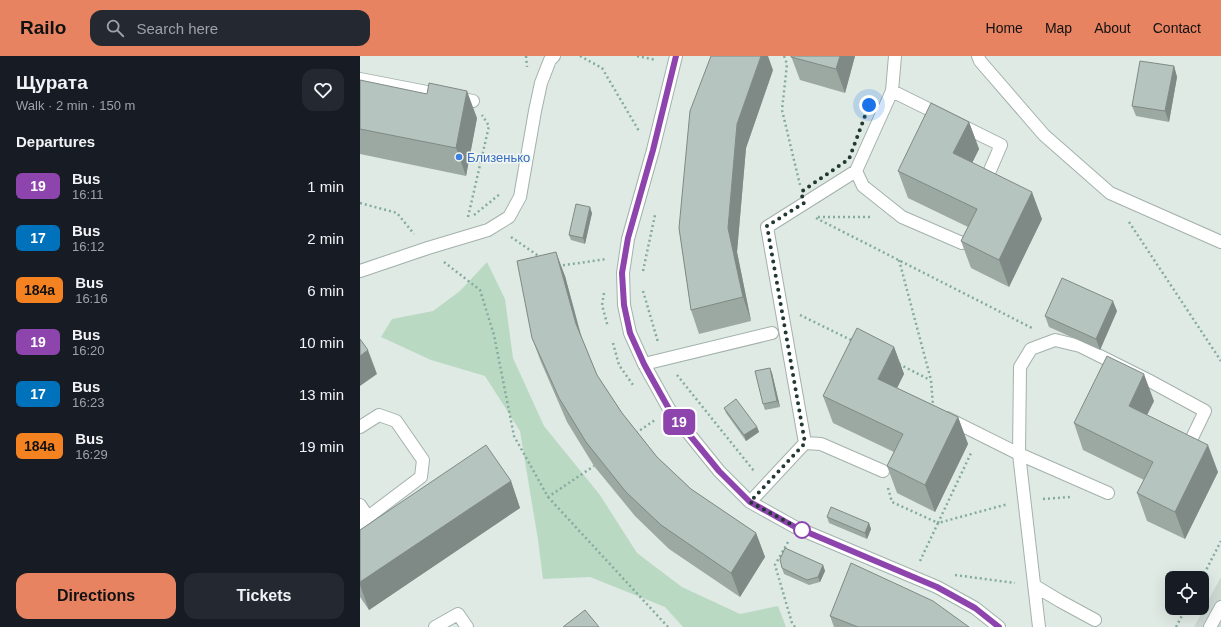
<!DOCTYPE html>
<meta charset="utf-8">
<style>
body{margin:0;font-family:Arial,sans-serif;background:#242831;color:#f1f3f6;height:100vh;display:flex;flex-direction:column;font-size:15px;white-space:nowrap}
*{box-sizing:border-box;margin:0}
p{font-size:13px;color:#9ea1a6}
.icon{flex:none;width:22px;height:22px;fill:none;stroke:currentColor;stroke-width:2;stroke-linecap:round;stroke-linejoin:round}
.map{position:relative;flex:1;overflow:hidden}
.panel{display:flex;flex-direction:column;background:#171b24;width:360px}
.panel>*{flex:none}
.badge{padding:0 8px;border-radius:6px;font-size:14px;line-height:26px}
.controls{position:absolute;left:805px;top:515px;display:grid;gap:8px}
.controls a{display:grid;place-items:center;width:44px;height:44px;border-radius:8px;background:#171b24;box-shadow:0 4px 16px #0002;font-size:20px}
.you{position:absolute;width:20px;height:20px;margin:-10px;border:3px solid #fff;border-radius:50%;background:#1a73e8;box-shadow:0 0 0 6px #1a73e833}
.map>.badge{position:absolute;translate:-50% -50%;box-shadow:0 0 0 2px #fff}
h2{padding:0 16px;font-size:15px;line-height:36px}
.round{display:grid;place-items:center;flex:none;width:42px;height:42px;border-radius:12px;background:#242831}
.overview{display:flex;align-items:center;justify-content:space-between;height:68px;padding:0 16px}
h1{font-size:19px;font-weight:600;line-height:30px}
.button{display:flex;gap:8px;margin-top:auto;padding:8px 16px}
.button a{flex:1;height:46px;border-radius:12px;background:#e78361;color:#111;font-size:16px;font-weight:600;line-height:46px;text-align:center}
.button a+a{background:#242831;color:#f1f3f6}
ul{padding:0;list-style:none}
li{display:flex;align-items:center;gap:12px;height:52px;padding:0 16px}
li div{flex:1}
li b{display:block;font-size:15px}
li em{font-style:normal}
li .badge{min-width:44px;font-weight:700;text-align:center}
header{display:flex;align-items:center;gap:24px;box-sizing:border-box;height:56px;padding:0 20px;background:#e78361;color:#111}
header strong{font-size:19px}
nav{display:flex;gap:22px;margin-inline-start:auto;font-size:14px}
.search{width:280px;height:36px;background:#242831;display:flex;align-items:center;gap:10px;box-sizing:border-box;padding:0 14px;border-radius:12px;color:#9ea1a6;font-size:15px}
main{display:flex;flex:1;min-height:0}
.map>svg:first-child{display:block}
</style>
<header>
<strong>Railo</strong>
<div class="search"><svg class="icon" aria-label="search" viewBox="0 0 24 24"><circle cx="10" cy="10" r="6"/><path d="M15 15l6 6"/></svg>Search here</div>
<nav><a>Home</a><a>Map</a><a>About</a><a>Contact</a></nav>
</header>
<main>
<section class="panel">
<div class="overview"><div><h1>Щурата</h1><p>Walk · 2 min · 150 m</p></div><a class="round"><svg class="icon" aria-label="heart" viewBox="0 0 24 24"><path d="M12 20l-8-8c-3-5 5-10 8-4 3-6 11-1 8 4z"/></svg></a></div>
<h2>Departures</h2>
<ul>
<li><span class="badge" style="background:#8e44ad;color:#fff">19</span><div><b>Bus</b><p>16:11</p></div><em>1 min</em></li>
<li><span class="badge" style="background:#0072bc;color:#fff">17</span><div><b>Bus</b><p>16:12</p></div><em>2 min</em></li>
<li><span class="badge" style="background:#f58220;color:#111">184а</span><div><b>Bus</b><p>16:16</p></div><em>6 min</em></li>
<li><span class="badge" style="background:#8e44ad;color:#fff">19</span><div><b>Bus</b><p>16:20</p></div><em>10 min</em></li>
<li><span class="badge" style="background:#0072bc;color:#fff">17</span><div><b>Bus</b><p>16:23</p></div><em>13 min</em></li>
<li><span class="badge" style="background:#f58220;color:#111">184а</span><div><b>Bus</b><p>16:29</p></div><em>19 min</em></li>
</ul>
<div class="button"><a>Directions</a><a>Tickets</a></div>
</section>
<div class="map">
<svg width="861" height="571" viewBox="0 0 861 571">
<rect width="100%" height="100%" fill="#e0eae5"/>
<path fill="#ced9d4" d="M861,521v50h-27z"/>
<path fill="#bad9c3" d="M127,206l18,37 8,59 31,68 56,69 37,58 45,34 58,27 38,-8 8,21h-103l-18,-20 -75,-30 -47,2 -5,-39 -18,-109 -35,-55 -54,-16 -50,-23 11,-18 41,-8 27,-20z"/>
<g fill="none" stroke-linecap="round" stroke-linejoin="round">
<g stroke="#a3b1ac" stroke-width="14">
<path id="minor" d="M316,0l-23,94 -25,89 -5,34 1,32 6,28 14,31 25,45 50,62 31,31 45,25 142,60 38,21 24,19
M618,0l2,5 64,74 66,58 111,49
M0,23l113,22
M532,35l109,54 -13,30
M496,115l7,15 39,31 60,26
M0,215l68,-23 60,-18 21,-13 11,-20 15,-86 6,-28 9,-23 4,-4
M284,308l128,-31
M587,362l72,36 20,173
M0,371l19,-12 17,6 27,39 -2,17 -61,46
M445,387l16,1 62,27
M748,437l-89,-39 1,-87 11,-18 24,-9 25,6 68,34 57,31 -13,27
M390,446l55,-59 -38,-216 89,-56 36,-80 3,-35
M0,449l8,12
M675,530l25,15 35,19
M75,571l23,-13 9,13
M850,571l11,-20"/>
</g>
<path stroke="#83ab9f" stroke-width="2.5" stroke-dasharray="2 3" stroke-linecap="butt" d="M166,0l1,11
M220,0l22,12 37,63
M277,0l19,4
M424,0l3,8 -5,46 18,75
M0,147l37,10 17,21
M114,159l26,-21
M108,161l21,-91 -7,-11
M458,161h53
M456,162l216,110
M769,166l92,139
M151,181l29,20
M539,204l32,120 2,26
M84,206l36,28 14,45 20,101 34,61 46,-31
M198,210l49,-7
M283,215l12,-56
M283,235l15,51
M244,237l-2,12 6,22
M440,259l53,26
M253,287l6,22 14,20
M539,308l31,16
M317,319l77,96
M276,377l19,-13
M528,432l4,14 46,21 34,-72
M188,441l120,130
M683,443l27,-2
M428,486l-13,23 17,58 3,4
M560,505l18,-38 70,-19
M595,519l60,8
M842,522l19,-37
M816,571l10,-19"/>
<use href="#minor" stroke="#fff" stroke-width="12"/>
</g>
<path fill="#9ca9a3" d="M431,0h64l-10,37 -45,-13z
M814,10l3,11 -8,45 -33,-6 -4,-10z
M413,14l-27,78 -9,104 14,69 -52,13 -8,-24 -12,-82z
M0,24l117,38 -11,58 -106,-22z
M609,66l10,27 -7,14 70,56 -33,68 -38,-19 -10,-27 7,-14 -60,-29 -10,-27z
M232,157l-7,31 -14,-4 -2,-5z
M205,220l17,62 15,37 25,38 35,44 34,32 65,44 9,24 -25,40 -71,-48 -34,-33 -41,-50 -27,-44 -26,-60 -9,-24z
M757,255l-17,39 -51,-23 -4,-11z
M534,291l10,27 -7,14 61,29 10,27 -33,68 -38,-19 -10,-27 7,-14 -61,-29 -10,-27z
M412,317l8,34 -15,3 -2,-6z
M794,345l-7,14 71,57 -33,67 -38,-18 -10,-28 7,-13 -61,-30 -9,-27z
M364,352l33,19 2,5 -13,9 -20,-28z
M151,425l9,27 -151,102 -9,-13v-67z
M467,461l42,6 2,6 -4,10 -38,-16z
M463,509l2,6 -5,11 -11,3 -25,-11 -2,-6z
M470,560l139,11h-135z"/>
<path fill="#7f8985" d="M401,0h7l5,14 -27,78 -9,104 14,69 -8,-24 -15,-69 9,-104z
M480,0h15l-10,37 -9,-24z
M814,10l3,11 -8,45 -4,-11z
M107,35l10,27 -11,58 -10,-28z
M609,66l10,27 -16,32 -10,-28z
M672,136l10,27 -33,68 -10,-27z
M230,151l2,6 -7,31 -2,-6z
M196,196l9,24 19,72 -8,-24z
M753,245l4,10 -17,39 -4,-11z
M534,291l10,27 -16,32 -10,-27z
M8,294l9,24 -17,12v-30z
M410,312l2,5 8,34 -3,-6z
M784,318l10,27 -16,32 -9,-27z
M598,361l10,27 -33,68 -10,-27z
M397,371l2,5 -13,9 -2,-6z
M848,389l10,27 -33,67 -10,-27z
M151,425l9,27 -151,102 -9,-25v-3z
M509,467l2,6 -4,10 -2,-6z
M396,477l9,24 -25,40 -9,-24z
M463,509l2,6 -5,11 -2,-5z"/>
<path fill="#b5c4be" stroke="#7f8985" d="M351,0h50l-24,68 -9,104 15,69 -52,13 -12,-82 11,-117z
M431,0h49l-4,13 -45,-12z
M780,5l34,5 -9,45 -33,-5z
M0,24l67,14 2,-11 38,8 -11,57 -96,-19z
M571,47l38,19 -16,31 79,39 -33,68 -38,-19 16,-32 -79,-38z
M216,148l14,3 -7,31 -14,-3z
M196,196l20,72 21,51 25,38 35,44 34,32 65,44 -25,40 -70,-48 -35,-33 -40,-50 -27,-44 -27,-60 -15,-77z
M702,222l51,23 -17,38 -51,-23z
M497,272l37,19 -16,32 80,38 -33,68 -38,-19 16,-32 -80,-38z
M0,283l8,11 -8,6z
M747,300l37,18 -15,32 79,39 -33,67 -38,-19 16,-31 -79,-39z
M410,312l7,33 -14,3 -8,-33z
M376,343l21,28 -13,8 -20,-27z
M126,389l25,36 -151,101v-52z
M471,451l38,16 -4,10 -38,-16z
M425,492l38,17 -5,12 -11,3 -25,-12 -2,-9z
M491,507l82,38 36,26h-111l-28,-11z
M225,554l14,17h-36z"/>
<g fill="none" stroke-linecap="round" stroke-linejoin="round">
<g stroke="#fff" stroke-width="9">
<path id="line" d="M316,0l-23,94 -25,88 -6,35 2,32 6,28 14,31 6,11 19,34 14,18 36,44 31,31 45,25 142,60 38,21 24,19"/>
</g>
<use href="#line" stroke="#8e44ad" stroke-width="6"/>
<path stroke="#223833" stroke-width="4" stroke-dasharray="0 7.2" d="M442,474l-52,-28 55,-59 -38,-217 37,-23 -3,-11 48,-33 20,-54"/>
</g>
<circle fill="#3f7fe0" stroke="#f0f7f3" stroke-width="1.5" cx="99" cy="101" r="4"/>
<circle fill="#fff" stroke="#8e44ad" stroke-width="2" cx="442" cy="474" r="8"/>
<g text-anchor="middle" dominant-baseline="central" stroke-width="3" stroke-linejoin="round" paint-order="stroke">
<g font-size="13" fill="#366cbe" stroke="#f0f7f3" text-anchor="start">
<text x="107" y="101">Близенько</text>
</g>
</g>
</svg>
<div class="controls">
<a><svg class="icon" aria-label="locate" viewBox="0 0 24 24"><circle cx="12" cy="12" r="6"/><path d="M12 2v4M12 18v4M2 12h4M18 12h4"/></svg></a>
</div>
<div class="you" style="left:509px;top:49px"></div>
<b class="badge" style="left:319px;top:366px;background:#8e44ad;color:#fff">19</b>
</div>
</main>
